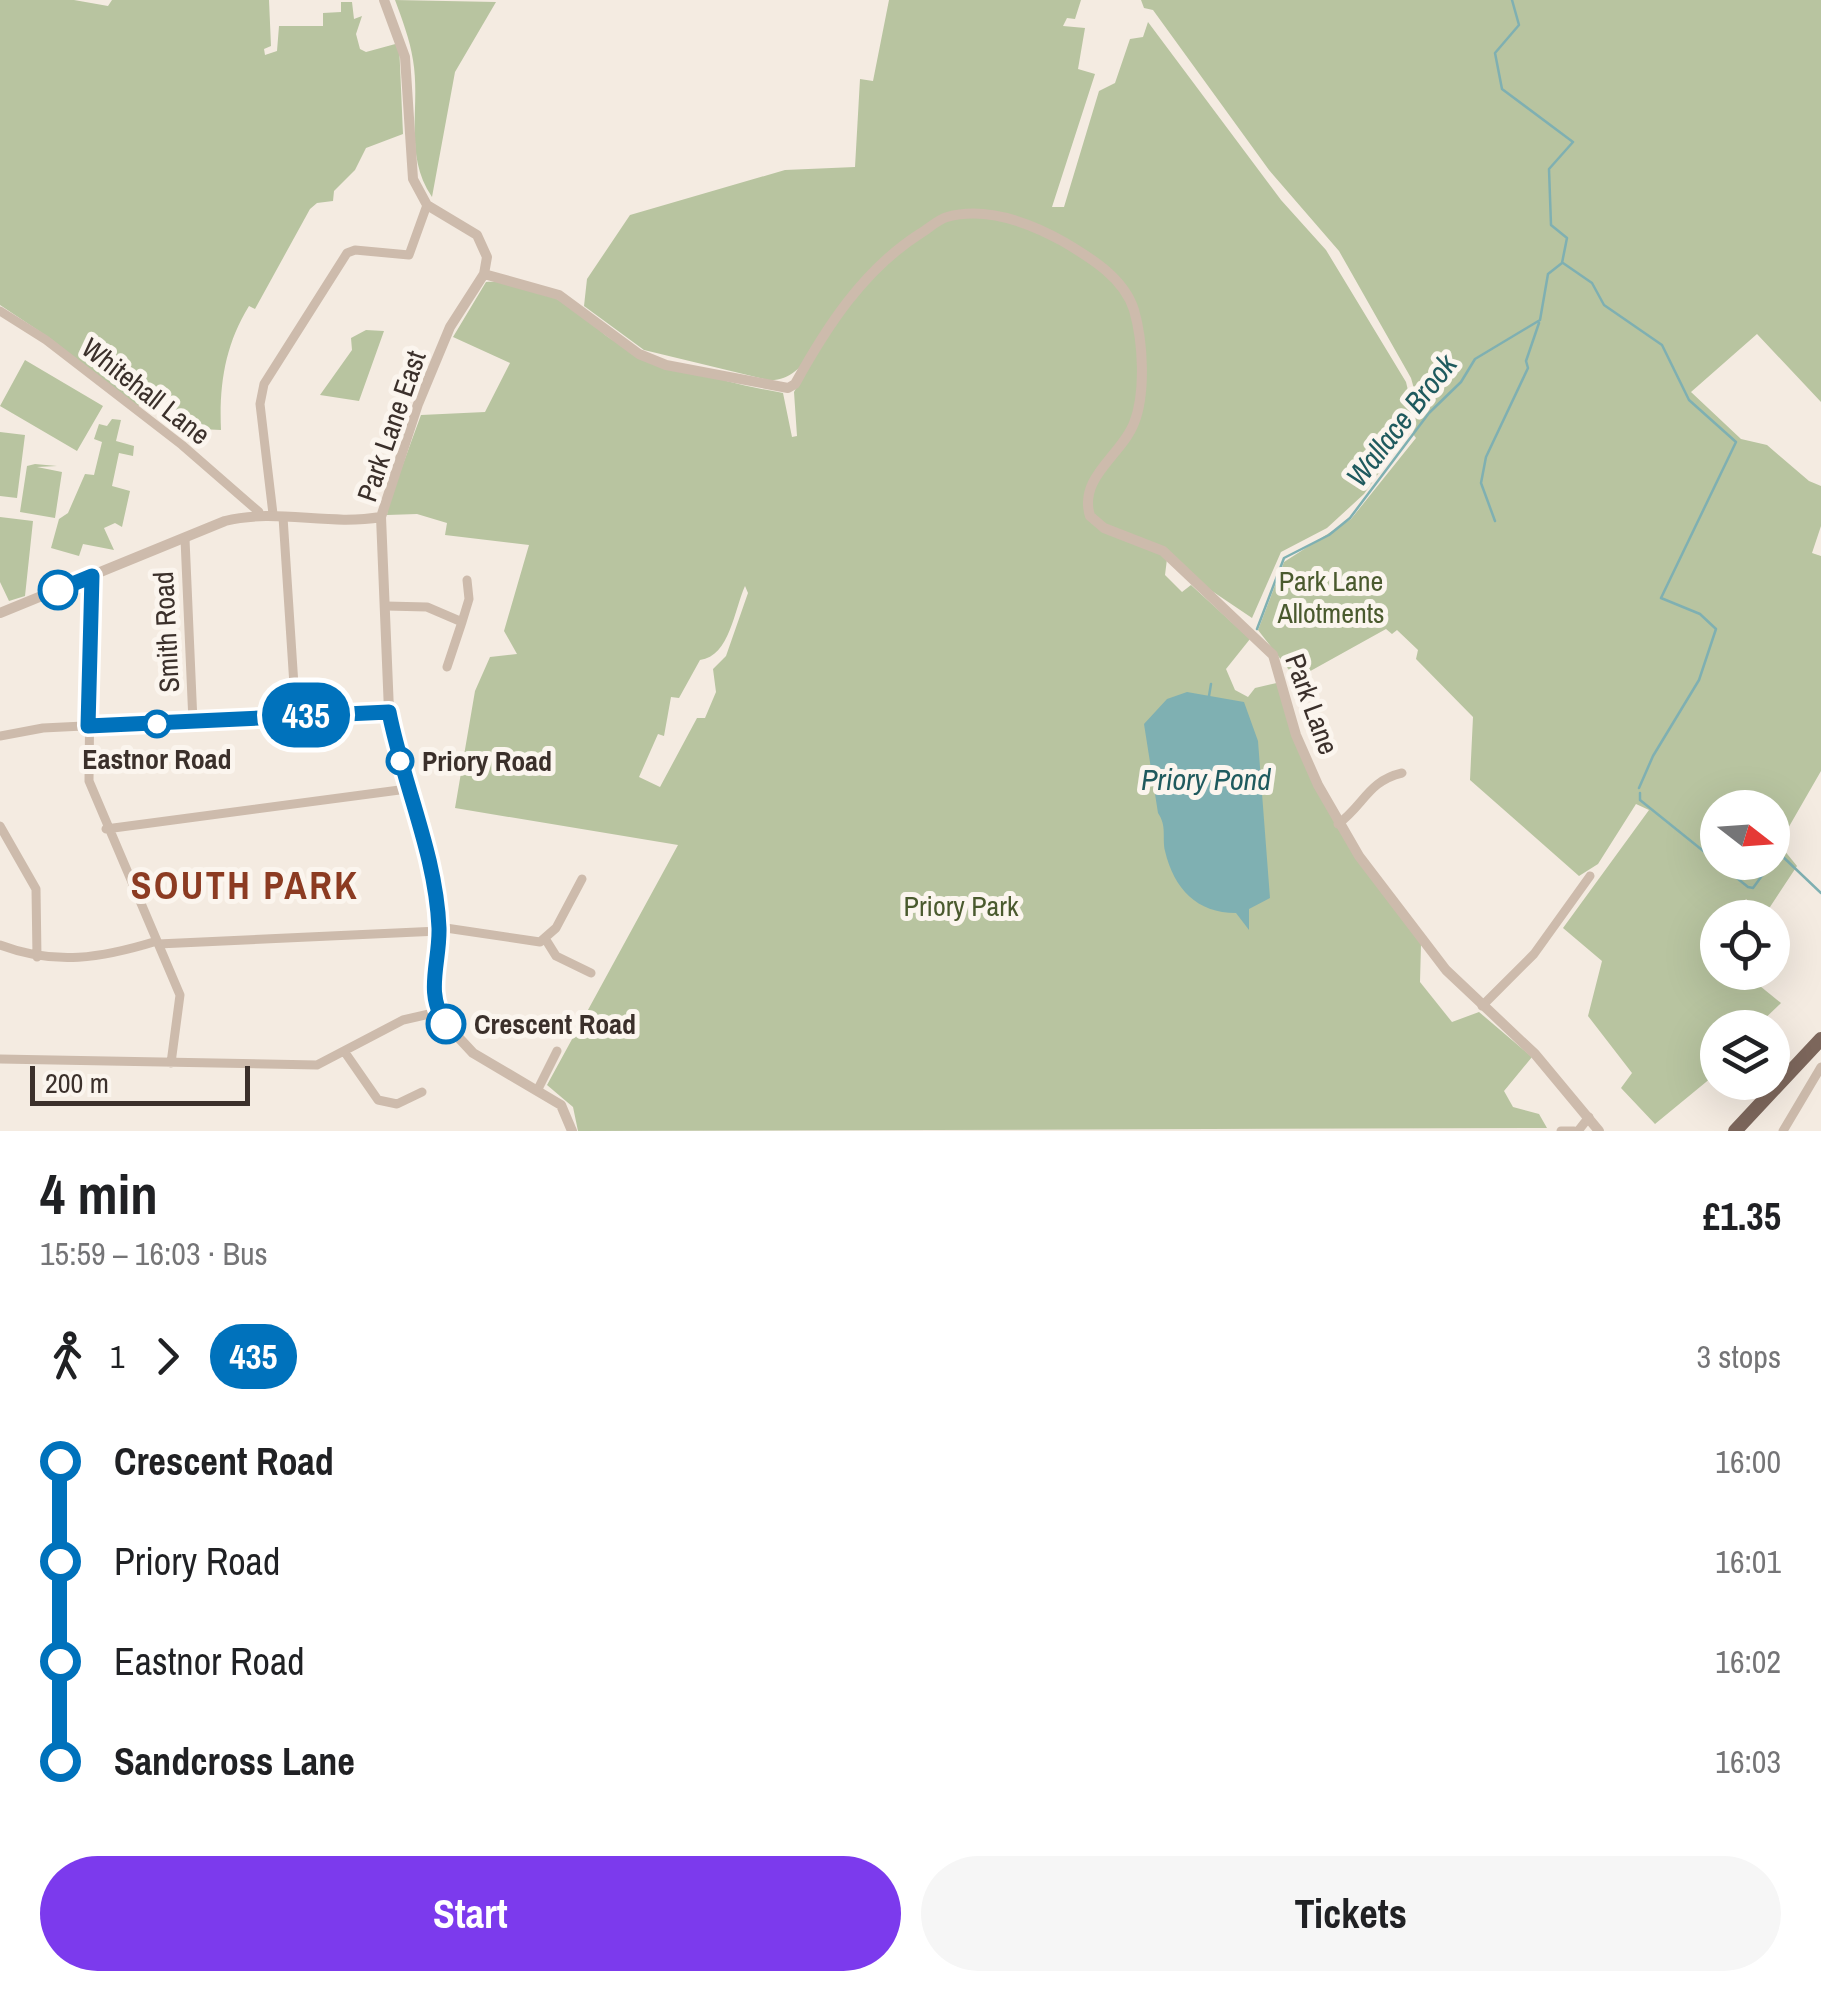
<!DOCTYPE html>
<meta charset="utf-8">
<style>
body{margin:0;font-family:"Archivo Narrow",sans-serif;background:#f6f6f6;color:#202124;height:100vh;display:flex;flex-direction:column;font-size:38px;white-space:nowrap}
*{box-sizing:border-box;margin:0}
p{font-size:32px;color:#757577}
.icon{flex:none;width:55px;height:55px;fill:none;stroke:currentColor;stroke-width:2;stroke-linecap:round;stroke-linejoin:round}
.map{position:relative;height:1131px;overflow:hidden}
.sheet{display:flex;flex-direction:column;background:#fff;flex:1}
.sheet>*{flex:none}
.badge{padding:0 20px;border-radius:32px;font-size:35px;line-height:65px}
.needle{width:65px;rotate:107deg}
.buttons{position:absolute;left:1700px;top:790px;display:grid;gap:20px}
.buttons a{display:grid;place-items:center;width:90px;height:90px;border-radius:50%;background:#fff;box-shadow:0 10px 40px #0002;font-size:50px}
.scale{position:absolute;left:30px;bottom:25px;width:220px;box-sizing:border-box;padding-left:10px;border:5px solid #3b302b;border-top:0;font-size:28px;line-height:35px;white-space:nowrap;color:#3b302b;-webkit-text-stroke:8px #fbf5ee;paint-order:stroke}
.map>.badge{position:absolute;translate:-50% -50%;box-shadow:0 0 0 5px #fff}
.legs{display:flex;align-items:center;gap:15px;height:110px;padding:0 40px;font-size:32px}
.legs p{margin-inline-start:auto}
.headline{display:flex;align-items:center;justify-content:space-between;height:170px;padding:0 40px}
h1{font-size:55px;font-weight:800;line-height:75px}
.action{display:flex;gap:20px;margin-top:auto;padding:20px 40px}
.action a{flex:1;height:115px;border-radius:60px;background:#7c3aed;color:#fff;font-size:40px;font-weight:800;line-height:115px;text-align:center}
.action a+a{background:#f6f6f6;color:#202124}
ul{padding:0 40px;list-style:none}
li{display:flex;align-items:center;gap:35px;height:100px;font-size:38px}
li i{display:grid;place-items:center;width:15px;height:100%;margin:0 12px;background:currentColor}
li i::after{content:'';width:25px;height:25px;margin:-12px;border:8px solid;border-radius:50%;background:#fff}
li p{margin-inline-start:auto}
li:first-child i{background:linear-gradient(#0000 50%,currentColor 0)}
li:last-child i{background:linear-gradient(currentColor 50%,#0000 0)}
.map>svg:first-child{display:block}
</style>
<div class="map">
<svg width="1821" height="1131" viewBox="0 0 1821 1131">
<rect width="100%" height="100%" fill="#f4ebe1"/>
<path fill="#b8c4a0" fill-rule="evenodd" d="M0,0h74l34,6 4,-6h157l2,46 -7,3 1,6 12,-4 2,-25h44v-13l18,-1v-10h11l2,17 8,-3 -6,18 4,15 6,3 33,-9 4,91 -37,14 -11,22 -21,21 -1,10 -16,2 -7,6 -55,100 -6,-3c-24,39 -30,79 -28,124l-21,-1 -7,-10 -40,-22 -3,5 -7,-3 -6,9 -86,-69 -51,-34z
M395,0l101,2 -41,70 -23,125c-29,-43 -11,-89 -19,-137 -3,-20 -11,-41 -18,-60z
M889,0h192l-6,19 -8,-1 -4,8 22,2 -7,41 17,5 -43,133h12l35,-116 16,-8 15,-44 13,-2 5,-15 133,178 45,50 80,132 6,25 -8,30 -40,57 -37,34 -46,24 -29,66 -43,-29 -41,-38 -3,24 17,17 9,-7 59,54 -24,30 9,21 13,7 7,-9 26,-6 31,95 109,167 -1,38 32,40 27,-10 53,45 -28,34 9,16 26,7 8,14 -969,3 -5,-24 -26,-22 131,-240 -223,-37 20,-117 15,-34 27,-3 -13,-23 25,-86 -84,-10 2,-12 -30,-9 -30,1 1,-10 33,-90 64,-3 25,-49 -57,-26 33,-55c26,-2 66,12 89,27 13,8 23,22 36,30 42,24 123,46 172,54l9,44 5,-1 -3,-44 50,-92c-23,27 -36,83 -76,80l-124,-30 -60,-44 3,-27 43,-64 155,-45 70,-3 5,-88 13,2zM745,586l3,7 -22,63 -13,13 3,23 -11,26h-8l-37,69 -21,-10 19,-43 6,2 7,-39 8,1 21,-38c30,-4 34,-50 45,-74z
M1141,0h680v402l-64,-68 -66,58 50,47 26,6 42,36 12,5v40l-9,27 9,3v215l-42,73 18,22 -27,41 -10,4 -14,-12 -14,18 -14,1 -1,20 -5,8 5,5 1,21 26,1 37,30 -25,24 -38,1 -1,45 -62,51 -34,-36 11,-15 -44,-57 14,-55 -39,-33 86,-118 -13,-6 -38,60 -19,12 -109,-96 3,-63 -57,-58 2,-9 -21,-20 -5,4 -6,-5 -90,50 -38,-49 26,-68 67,-43 65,-81 -3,-4 5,-31 -7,-25 -72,-127 -70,-81 -116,-160 -9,-2zM1718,808h54v54h-54z
M366,330l18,1 -25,70 -39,-6 32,-45 -1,-12z
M25,360l78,46 -26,45 -77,-45z
M112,419l9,1 -5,21 18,5 -1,10 -14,-3 -7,33 18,5 -8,36 -7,-4 -11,5 10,22 -31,-6 -4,12 -28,-8 8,-29 9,-6 17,-39 9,1 8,-33 -8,-3 5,-15 8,2z
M0,432l25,3 -8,63 -17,-2z
M35,464l22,2 -20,1 25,5 -7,46 -35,-6 7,-46z
M0,517l33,4 -8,75 -16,5 -9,-19z"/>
<path fill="#7fb0b2" d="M1187,692l57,10 14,39 12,157 -21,11v21l-13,-17c-39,0 -62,-24 -71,-62 -3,-14 2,-25 -7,-38l-14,-89 23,-25z"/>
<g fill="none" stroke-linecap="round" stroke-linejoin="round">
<path stroke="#7fb0b2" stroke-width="2.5" d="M1563,263l29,20 12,22 58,40 27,55 47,42 -75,156 39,16 16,15 -17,51 -46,76 -14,32
M1495,521l-14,-38 5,-26 42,-89 -2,-7 13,-38
M1257,629l27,-71 45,-23 21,-17 79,-105 32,-31 14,-23 65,-39 8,-46 14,-11 5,-25 -16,-13 -2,-56 24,-27 -71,-53 -7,-36 24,-28 -7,-25
M1209,696l2,-12
M1640,793v7l108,87 5,1 19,-26
M1772,862l9,-7 40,38"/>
<path stroke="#cdbbac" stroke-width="9" d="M0,311l46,29 136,105 77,67
M273,514l-13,-110 4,-20 83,-131 8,-3 54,5 18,-50
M283,517l13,199
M185,539l8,183
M91,577l-2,204 91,214 -9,68
M386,606l41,1 35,15 -15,45
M462,622l7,-23 -2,-19
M0,736l43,-8 346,-17
M1338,824c26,-19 30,-43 64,-51
M0,826l36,63 1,68
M106,829l301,-40
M439,927l101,15 16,-14 26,-49
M546,940l10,16 35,17
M158,944l281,-13
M0,945c55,21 102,13 157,-4
M1482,1006l52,-52 56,-78
M344,1051l34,49 19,4 25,-12
M0,1059l317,6 86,-45 35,-8
M538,1089l19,-38
M1561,1131h13
M1578,1131l11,-14
M1783,1131l38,-64"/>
<path stroke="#cdbbac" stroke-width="10" d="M384,0l21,57 8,122 14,26 50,30 10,22 -3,17 -34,53 -32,77 -37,113 8,194 45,171 5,49 -4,70 11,23 27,29 88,52 11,26
M484,274l75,21 80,59 27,11 122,23 7,-4c32,-58 69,-115 126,-151 8,-5 18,-14 26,-16 40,-11 83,6 117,25 27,16 60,36 70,68 9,31 12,83 0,113 -12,32 -56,54 -44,93l14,12 59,23 110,104 23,80 22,50 41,71 87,114 89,84 64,77
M0,613l225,-92c51,-13 102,5 156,-4"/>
<path stroke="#7d675c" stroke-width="14" d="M1735,1131l86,-92"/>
</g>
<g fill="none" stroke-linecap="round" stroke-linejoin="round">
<g stroke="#fff" stroke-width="22">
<path id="line-1" d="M58,590l34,-14 -4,150 301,-14c14,72 47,142 50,216 1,35 -15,65 7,96"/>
</g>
<use href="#line-1" stroke="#0072bc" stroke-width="15"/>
</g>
<g fill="#fff" stroke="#0072bc" stroke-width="5">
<circle cx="58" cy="590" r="18"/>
<circle cx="157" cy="724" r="12"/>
<circle cx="400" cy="761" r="12"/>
<circle cx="446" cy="1024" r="18"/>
</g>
<g text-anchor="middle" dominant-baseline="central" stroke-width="10" stroke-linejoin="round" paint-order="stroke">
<g font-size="28" fill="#3b302b" stroke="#fbf5ee">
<text transform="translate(146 391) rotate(38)">Whitehall Lane</text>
<text transform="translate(391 426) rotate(-71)">Park Lane East</text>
<text transform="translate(166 632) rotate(-93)">Smith Road</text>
<text transform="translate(1312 704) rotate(70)">Park Lane</text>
</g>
<g font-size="28" fill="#4a5a2e" stroke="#fbf5ee">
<text x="1331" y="581">Park Lane<tspan x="1331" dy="32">Allotments</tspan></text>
<text x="961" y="906">Priory Park</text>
</g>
<g font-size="28" font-weight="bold" fill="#3b302b" stroke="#fbf5ee" text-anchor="start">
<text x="157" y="759" text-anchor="middle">Eastnor Road</text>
<text x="422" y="761">Priory Road</text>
<text x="474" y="1024">Crescent Road</text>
</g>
<g font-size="30" font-style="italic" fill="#1f5a5e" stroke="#fbf5ee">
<text transform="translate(1401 420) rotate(-52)">Wallace Brook</text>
<text x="1206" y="779">Priory Pond</text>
</g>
<g font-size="38" font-weight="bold" letter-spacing="2.5" fill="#8c3b22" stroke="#fbf5ee">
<text x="245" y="885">SOUTH PARK</text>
</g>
</g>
</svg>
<div class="buttons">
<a><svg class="needle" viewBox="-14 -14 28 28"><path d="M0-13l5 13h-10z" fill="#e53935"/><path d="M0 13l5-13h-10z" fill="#757577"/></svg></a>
<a><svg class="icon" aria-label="locate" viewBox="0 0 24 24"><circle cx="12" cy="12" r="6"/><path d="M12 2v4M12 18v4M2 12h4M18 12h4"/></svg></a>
<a><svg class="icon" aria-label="layers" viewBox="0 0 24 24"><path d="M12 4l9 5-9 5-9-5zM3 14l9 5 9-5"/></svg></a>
</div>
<div class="scale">200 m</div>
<b class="badge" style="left:306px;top:715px;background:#0072bc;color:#fff">435</b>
</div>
<section class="sheet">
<div class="headline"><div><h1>4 min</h1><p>15:59 – 16:03 · Bus</p></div><b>£1.35</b></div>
<div class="legs"><svg class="icon" aria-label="walk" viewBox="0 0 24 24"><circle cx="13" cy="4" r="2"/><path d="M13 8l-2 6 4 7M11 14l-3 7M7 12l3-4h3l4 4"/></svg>1<svg class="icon" aria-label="forward" viewBox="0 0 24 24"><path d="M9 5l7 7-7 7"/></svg><b class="badge" style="background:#0072bc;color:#fff">435</b><p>3 stops</p></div>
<ul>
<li><i style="color:#0072bc"></i><b>Crescent Road</b><p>16:00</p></li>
<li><i style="color:#0072bc"></i><span>Priory Road</span><p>16:01</p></li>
<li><i style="color:#0072bc"></i><span>Eastnor Road</span><p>16:02</p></li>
<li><i style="color:#0072bc"></i><b>Sandcross Lane</b><p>16:03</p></li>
</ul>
<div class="action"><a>Start</a><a>Tickets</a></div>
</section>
